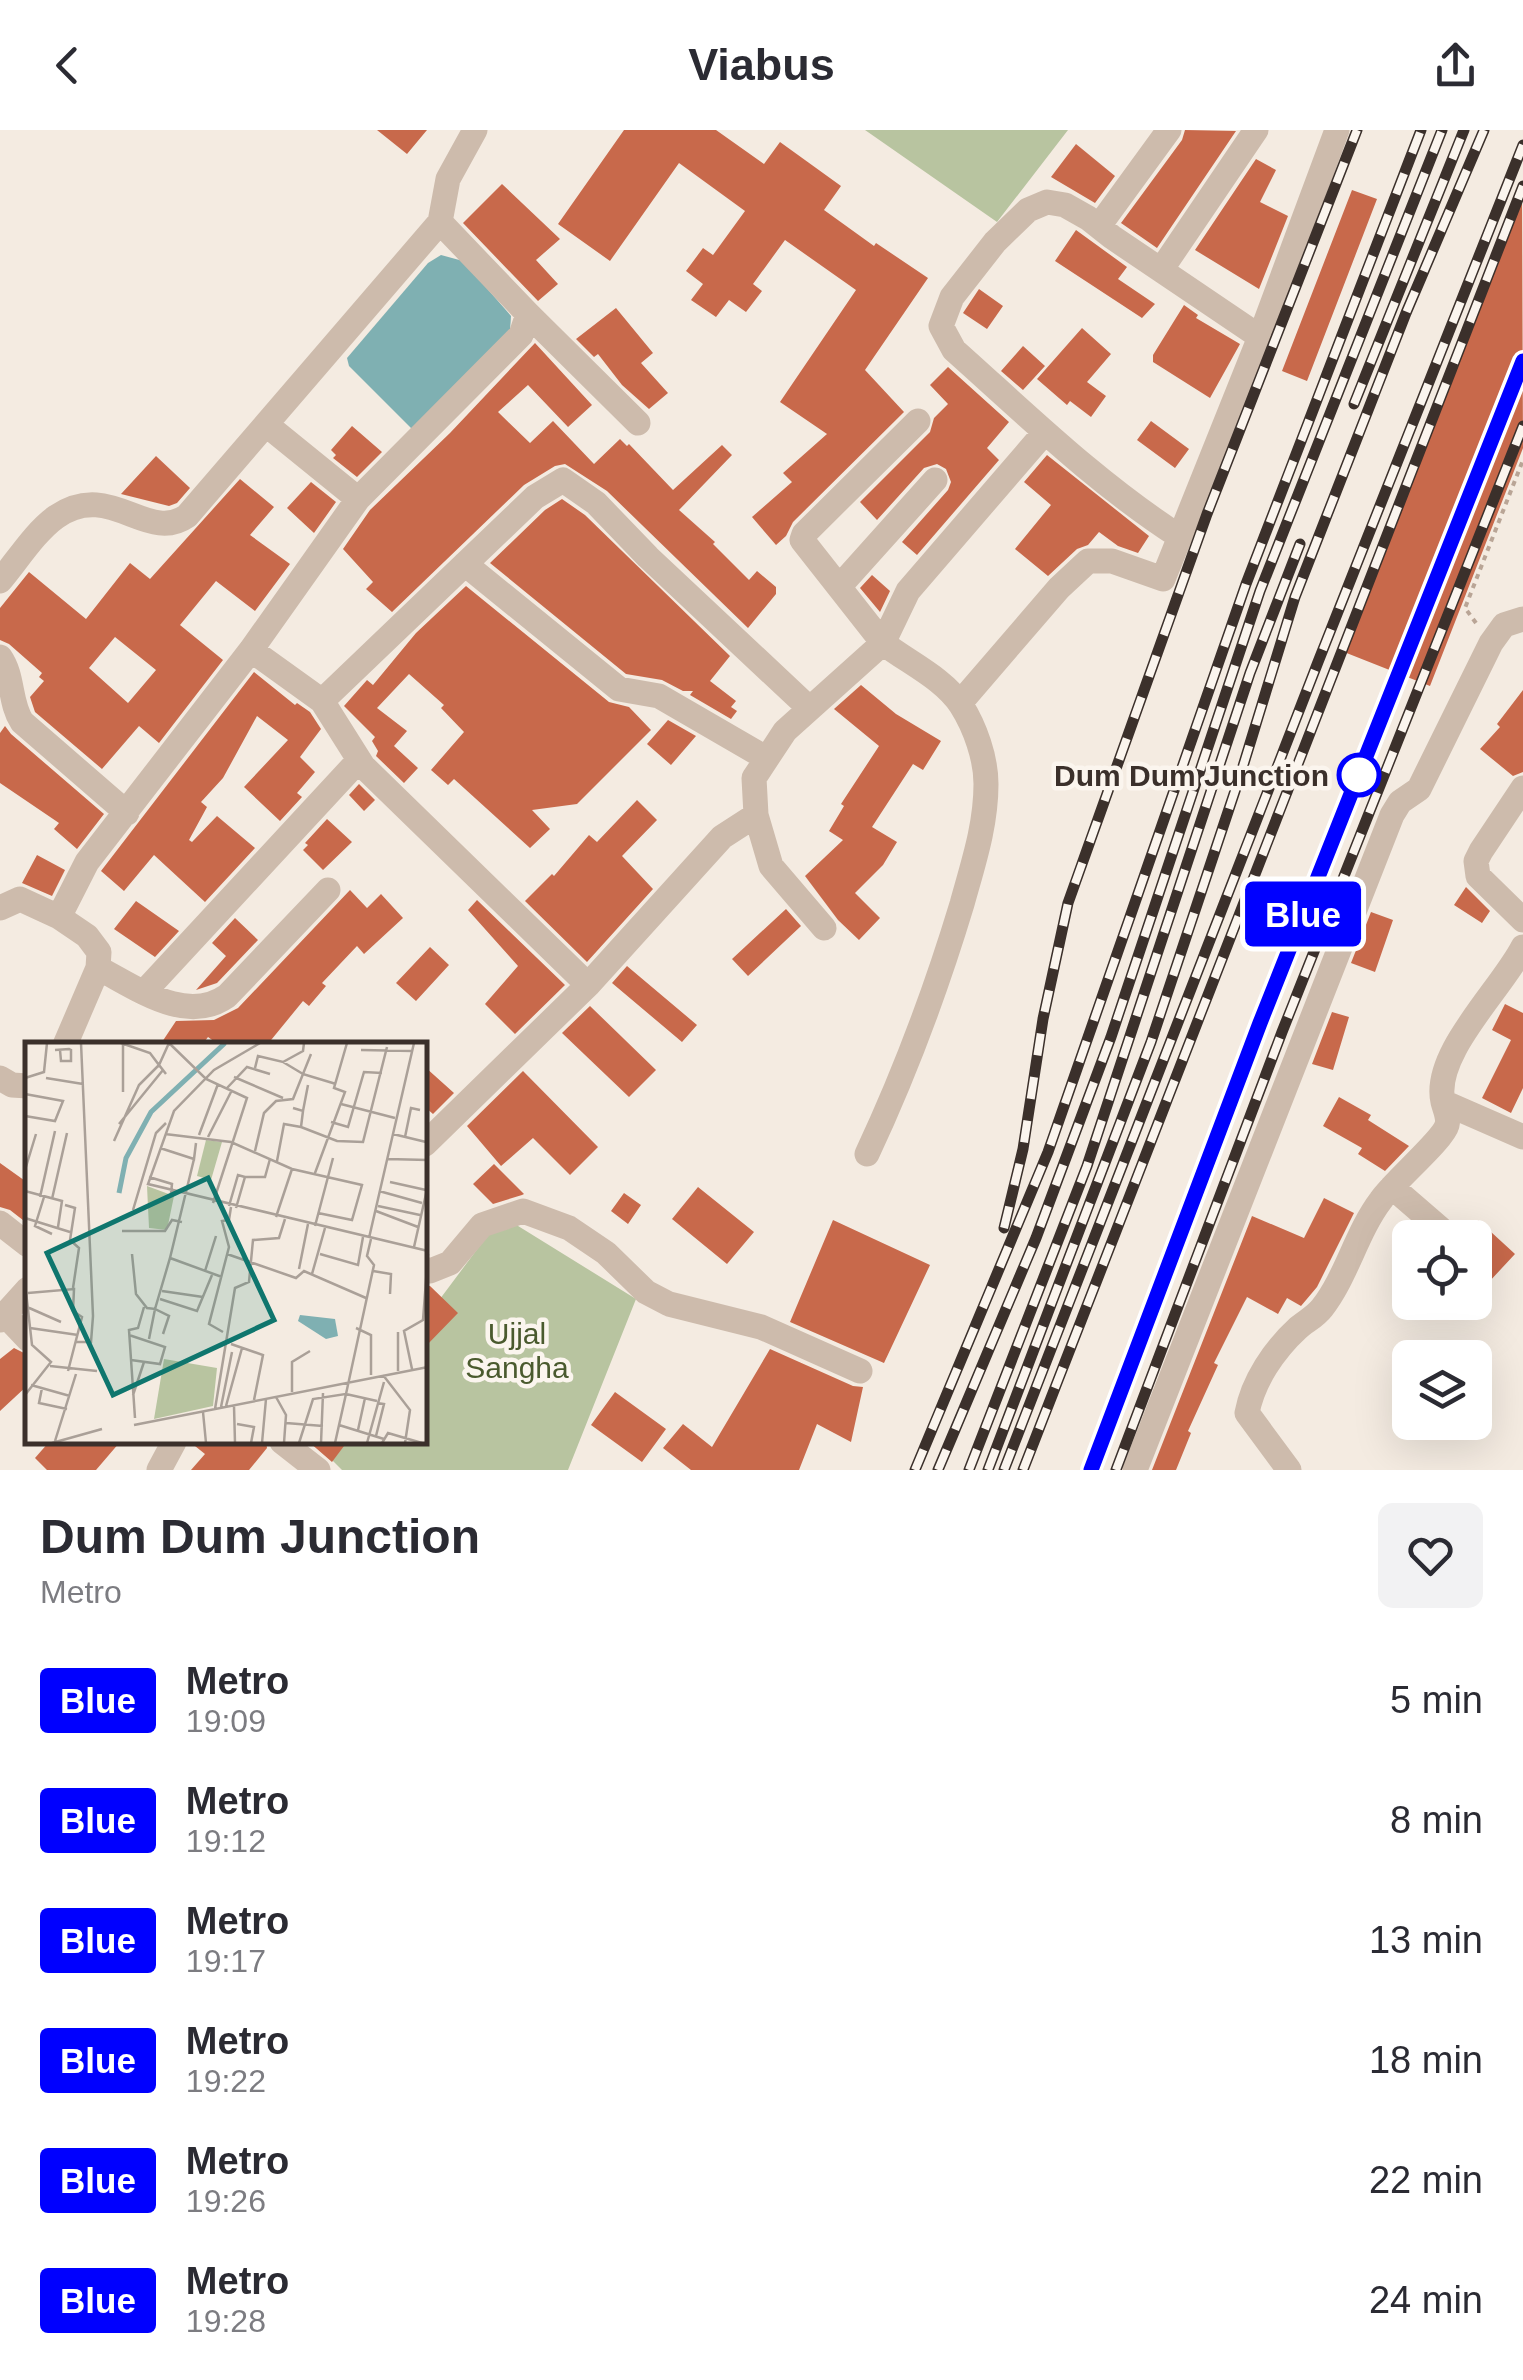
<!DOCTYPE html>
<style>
body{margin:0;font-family:Arial,sans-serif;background:#f2f2f3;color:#2b2b33;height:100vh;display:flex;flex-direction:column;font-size:38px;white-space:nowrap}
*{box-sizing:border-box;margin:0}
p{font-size:32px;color:#7c7c81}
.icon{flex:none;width:55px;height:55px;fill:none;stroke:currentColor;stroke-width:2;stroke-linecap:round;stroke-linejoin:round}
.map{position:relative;height:1340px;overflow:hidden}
.panel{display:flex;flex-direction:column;background:#fff;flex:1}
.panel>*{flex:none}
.badge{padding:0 20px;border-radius:8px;font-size:35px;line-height:65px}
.buttons{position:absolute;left:1392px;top:1090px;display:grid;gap:20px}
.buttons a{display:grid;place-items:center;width:100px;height:100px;border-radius:15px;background:#fff;box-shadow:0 10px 40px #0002;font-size:50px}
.map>.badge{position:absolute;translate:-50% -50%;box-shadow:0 0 0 5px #fff}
.round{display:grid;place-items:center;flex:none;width:105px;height:105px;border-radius:15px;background:#f2f2f3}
.overview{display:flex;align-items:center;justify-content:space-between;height:170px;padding:0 40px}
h1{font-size:48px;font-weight:700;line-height:75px}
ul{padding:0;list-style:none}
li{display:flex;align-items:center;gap:30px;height:120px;padding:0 40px}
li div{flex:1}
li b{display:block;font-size:38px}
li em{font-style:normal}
li .badge{min-width:110px;font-weight:700;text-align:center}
header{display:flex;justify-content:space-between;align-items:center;height:130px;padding:0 40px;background:#fff;font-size:45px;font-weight:700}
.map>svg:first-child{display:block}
</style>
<header><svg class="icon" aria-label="back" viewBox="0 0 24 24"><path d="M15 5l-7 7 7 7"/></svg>Viabus<svg class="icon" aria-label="share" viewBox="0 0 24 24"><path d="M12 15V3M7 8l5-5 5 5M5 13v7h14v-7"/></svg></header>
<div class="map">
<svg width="1523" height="1340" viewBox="0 0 1523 1340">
<rect width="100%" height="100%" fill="#f4ebe1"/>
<path fill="#b8c4a0" d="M865,0h203l-71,92z
M502,1086l134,83 -68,171h-226l-17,-17 7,-10 93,-1v-123z"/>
<path fill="#7fb0b2" d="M441,125l22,6 48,55 -1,15 -96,100 -65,-65 -2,-8 81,-95z"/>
<path fill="#c8694b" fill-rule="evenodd" d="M377,0h50l-20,24z
M624,0h92l48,34 16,-22 61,44 -17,24 50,36 2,-3 52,35 -63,92 39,42 -111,110 -7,14 -10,9 -24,-28 40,-35 -9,-9 44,-39 -47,-32 76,-112 -71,-50 -32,44 9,7 -16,21 -17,-12 -13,17 -25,-17 12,-16 -17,-13 17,-23 10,7 32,-44 -66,-48 -69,98 -52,-37z
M1185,0l51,1 -79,117 -36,-25 61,-83z
M1076,14l39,32 -20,27 -44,-26z
M1256,29l20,11 -16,32 28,14 -29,73 -64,-39z
M502,54l58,55 -24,21 22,24 -20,17 -75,-78z
M1352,60l25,9 -70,182 -25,-10z
M1522,68l1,250 -93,238 -86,-34z
M1076,100l51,37 -9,12 37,25 -13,14 -87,-57z
M979,159l24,17 -16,23 -24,-16z
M1184,175l14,10 -2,3 44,26 -30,54 -57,-36v-7z
M616,178l37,45 -12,10 27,30 -19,16 -27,-24 -24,-31 -4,3 -18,-18z
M1082,198l29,26 -24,28 19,14 -15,21 -21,-16 -3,4 -30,-26z
M535,213l57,62 -24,22 -40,-42 -30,27 32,31 23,-22 41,43 26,-25 7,7 2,-2 44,46 49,-45 10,10 -53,55 36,32 -2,2 36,36 8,-9 19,16v7l-28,34 -141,-137 -42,-27 -10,2 -31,19 -132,127 -26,-23 7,-7 -30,-33 27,-39 80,-77z
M1023,216l22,20 -22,24 -22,-19z
M948,237l61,55 -22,26 12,12 -82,95 -15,-13 46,-52 3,-8 -5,-13 -9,-5 -13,4 -47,52 -17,-18 70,-70 4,-14 14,-14 -18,-19z
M1151,291l38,28 -14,19 -38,-28z
M352,296l30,26 -25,25 -24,-19 3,-3 -5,-5z
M1047,325l102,81 -11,17 -20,-7 -19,-14 -11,13 -11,4 -29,27 -33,-27 36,-44 -27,-23z
M156,326l34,32 -13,15 -8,3 -48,-12z
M240,349l34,28 -24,28 40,29 -35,47 -39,-30 -36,44 43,35 -64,83 -20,-17 -37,43 -67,-57 -5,-15 14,-16 -5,-4 3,-4 -33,-29 -9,-4v-32l29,-36 57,47 44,-56 20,16zM115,507l41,33 -28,33 -39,-35z
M311,352l25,20 -22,31 -27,-25z
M562,369l23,16 145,141 -20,25 26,20 -5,6 6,4 -6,8 -41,-24 3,-4h-10l-21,-11 -36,-6 -136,-111 55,-53z
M872,445l18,16 -10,21 -20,-24z
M466,456l143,116 20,5 22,23 -74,74 -45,6 18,19 -20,19 -76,-69 -6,6 -17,-15 33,-38 -23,-24 3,-3 -35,-31 -32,34 30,23 -13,15 24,22 -14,15 -28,-27 2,-5 -6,-10 3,-4 -31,-31 23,-26 6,5 43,-52z
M254,542l41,33 2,-2 13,9 11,17 -21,28 15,15 -18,21 5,4 -22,24 -36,-34 44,-47 -31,-24 -34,62 -22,24 6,5 -18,33 3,2 25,-26 38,32 -50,54 -51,-47 -30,36 -23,-20z
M861,555l35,29 45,27 -18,29 -10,-6 -41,63 25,15 -14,23 -28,28 25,25 -21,22 -21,-20 -33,-44 38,-36 -14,-9 15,-25 -3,-2 38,-58 -45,-37z
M1523,560v82l-10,4 -33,-27 20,-22 -3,-3z
M668,590l28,16 -25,29 -24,-21z
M5,596l6,8 93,80 -27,35 -23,-20 5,-6 -59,-40v-50z
M359,654l16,16 -11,11 -15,-16z
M637,670l20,20 -35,36 31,33 -66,73 -62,-61 27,-27 2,2 35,-41 8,7z
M327,689l25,23 -29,28 -20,-20 5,-5 -3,-2z
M37,725l28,15 -13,26 -30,-13z
M1466,757l24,24 -8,12 -28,-18z
M350,760l17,18 14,-14 22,24 -39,36 -7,-8 -35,37 4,3 -17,20 -6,-5 -36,44h-48l-11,-8 -6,8h-42l16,-24 38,-1 24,-12z
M477,770l88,85 -50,49 -30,-30 33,-38 -50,-56z
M136,771l43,30 -24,26 -41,-28z
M786,779l15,17 -53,50 -16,-17z
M1371,782l22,8 -18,52 -24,-9z
M235,788l23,22 -41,43 -21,7 30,-34 -14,-13z
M430,817l19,18 -33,36 -20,-18z
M627,836l70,59 -15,17 -70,-59z
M1505,874l18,9v75l-12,25 -29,-15 29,-58 -19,-10z
M590,876l66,64 -27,27 -67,-64z
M1332,882l17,5 -16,53 -21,-6z
M425,937l29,26 -21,21 -8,-7z
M523,941l75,76 -28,28 -37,-37 -32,28 -34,-40z
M1339,967l32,18 -3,5 41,26 -24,25 -27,-17 4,-6 -39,-22z
M0,1033l28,20v41l-18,-14 -10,-3z
M494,1034l30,30 -2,1 -29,9 -20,-20z
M698,1057l56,45 -27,32 -55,-45z
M624,1063l17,12 -13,19 -17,-13z
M1324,1068l30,15 -37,74 -16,19 -14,-8 -9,16 -31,-17 -33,66 4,2 -30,66 3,2 -15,37h-24l100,-254 52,22z
M833,1090l97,45 -46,98 -94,-41z
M1478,1090l37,34 -40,43v-59h-8l-1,-6z
M425,1156h5l28,27 -33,34z
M14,1218l14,7v30l-28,26v-52z
M770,1219l83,37 10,1 -12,55 -34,-18 -18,46h-108l-28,-22 20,-24 29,23z
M615,1262l51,37 -24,33 -51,-37z
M49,1312h71l-24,28h-49l-12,-12z
M190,1312h76l1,6 -18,22h-58l14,-16z
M309,1312h38l-15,20z"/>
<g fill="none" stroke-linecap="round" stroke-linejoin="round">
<path stroke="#b9a596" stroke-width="4" stroke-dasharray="5 5" stroke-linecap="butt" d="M1476,493l-11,-15 58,-148"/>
<path stroke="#cdbbac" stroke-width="25" d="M1099,96l70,-96
M1161,140l95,-140
M528,184l110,109
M918,291l-114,113 -2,6 81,103 25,-52 137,-159
M268,296l90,73
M1180,407c-84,-54 -152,-121 -226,-187l-13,-24 11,-29 43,-55 33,-32 19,-8 18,3 23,13 24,19 148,100
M465,434l154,125 40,7 107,62
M0,451c17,-20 35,-49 56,-64 54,-38 91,27 131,-1l253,-294 8,-43 27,-49
M839,457l96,-107
M251,520l71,51 41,65 225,219 134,-148 34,-22 -2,-37 31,-47 98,-88c26,20 60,35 78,62 14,22 25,53 25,79 0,42 -13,80 -24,120 -26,86 -57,169 -95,250
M0,527c14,20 9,45 22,65l105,91
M322,571l213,-204 28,-17 33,23 52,54 161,151
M960,573l99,-115 29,-27h24l51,18 97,-242 77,-207
M1523,658l-42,63 -5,10 2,15 45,44
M756,685l15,51 53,62
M0,778l20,-9 39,18
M1523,817c-22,43 -91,107 -80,155l80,35
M98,838c39,20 88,57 129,28l101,-106
M145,861l214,-231
M65,915l33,-77 1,-16 -12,-16 -28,-19 28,-55 164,-212 107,-151 163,-164 7,-21 -88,-92
M0,948l12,7 16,1
M425,1014l163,-159
M1392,1057l59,51
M0,1093l28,22
M425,1139l5,2 20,-8 32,-38 41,-14 46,17 37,25 40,39 23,12 92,23 99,44
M5,1185l23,24
M0,1190l28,-31
M282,1312l36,28
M159,1340l15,-28
M1135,1340l257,-655 8,-13 19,-13 72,-146 13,-18 19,-6
M1289,1340l-42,-57c6,-32 27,-63 51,-85 8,-7 17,-11 24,-20 25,-32 34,-75 59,-108 12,-18 62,-60 66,-75 2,-8 -2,-15 -4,-23"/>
<g stroke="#3b302b" stroke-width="11">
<path id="rail" d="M1354,274l110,-274
M1004,1098l19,-79 20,-130 25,-116 139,-389 150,-384
M915,1340l133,-318 198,-568 175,-454
M938,1340l98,-232 75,-201 149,-446 182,-461
M969,1340l118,-304 163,-493 50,-129
M988,1340l163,-428 89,-266 55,-179 111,-284 78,-183
M1004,1340l314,-808 205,-517
M1023,1340l500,-1284
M1091,1340l169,-447 263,-662
M1116,1340l166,-438 241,-606"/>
</g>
<use href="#rail" stroke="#fbf5ee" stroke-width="8" stroke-dasharray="22" stroke-linecap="butt"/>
</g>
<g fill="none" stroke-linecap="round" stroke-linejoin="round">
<g stroke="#fff" stroke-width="22">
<path id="line" d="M1091,1340l169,-447 263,-662"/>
</g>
<use href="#line" stroke="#00f" stroke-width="15"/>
</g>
<circle fill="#fff" stroke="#00f" stroke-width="5" cx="1359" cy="645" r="20"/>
<g text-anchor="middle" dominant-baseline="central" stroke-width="9" stroke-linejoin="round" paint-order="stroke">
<g font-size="30" font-weight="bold" fill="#3b302b" stroke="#fbf5ee" text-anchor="end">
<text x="1329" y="645">Dum Dum Junction</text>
</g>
<g font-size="30" fill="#4a5a2e" stroke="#fbf5ee">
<text x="517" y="1203">Ujjal<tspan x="517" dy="34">Sangha</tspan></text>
</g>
</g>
<g transform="translate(25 912)">
<rect width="402" height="402" fill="#f4ebe1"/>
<path d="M181,98l16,2 -11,38 -14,-4zM122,144l27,10 -7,34 -18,-2zM139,317l53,9 -4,38 -59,13z" fill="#b8c4a0"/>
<path d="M275,273l35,4 3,17 -12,3 -28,-18z" fill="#7fb0b2"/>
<path fill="none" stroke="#7fb0b2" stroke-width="5" d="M94,151l7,-35 25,-46 74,-69"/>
<path fill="none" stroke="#aaa098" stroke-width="2.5" d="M96,1l29,10 9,12 10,-22M98,1v49M144,1l37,36 41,19 -34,105M235,1l-46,27 -40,41 -26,73 280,67M30,8l14,-1 2,1v11h-10l-1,-11M336,8l52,1M258,20l20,12 8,-20M230,26l3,-12 25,6 20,-11 1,-8M209,35l49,21M0,36l19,-6 3,-29M21,36l37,6M202,46l20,-21 23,7M0,52l38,7 -8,20 -30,-5M316,62l54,14M268,66l10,3 5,-26M306,80l17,5 16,-55 18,1M94,82l44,-54M276,85l36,14 26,1 24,-95M140,92l66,8 61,27 70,16 -10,35 -34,-7M368,92l33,8M174,93l19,-51M183,95l24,-47M380,95l6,-29 9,2M89,99l25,-56 20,-20 7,9M135,106l34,11 2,-16M230,109l9,-38 12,-12 17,-2 10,-25 33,10M362,117l41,1M252,119l7,-37 17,3 2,-16M0,128l11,-36M290,131l30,-81 -11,-4 13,-45M124,135l23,7 -1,9M365,140l36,8M0,149l37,10 -4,26M354,149l43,12M15,155l15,-66M19,155l-9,29 17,8M27,157l15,-66M40,163l10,3 -5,32 9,8 -6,40M204,164l9,-31 7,2M353,164l42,9M211,166l9,-31h20l5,-18M108,168l23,-77 10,-10M351,169l42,16M251,175l16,-48M0,176l45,14M290,184l18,-68M97,189h43l7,-11 10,2M344,196l45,-195M389,205l14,-62M107,212l4,40 11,14 8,1 15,-51 52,19M202,212l69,24 8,-7 62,27M295,212l38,11 5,-28M145,216l24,-99M274,227l9,-45M180,229l11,-35M348,229l18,3 -1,20M287,232l13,-46M137,249l41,6M3,251l46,-4 -1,22 9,6 -14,54M135,257l37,12 15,-36M2,265l34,15M5,286l48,7M331,286l15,7v40M198,290l-14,-8 20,-77 -7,-26 7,-1 2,-13M104,293l36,12 -5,17 -29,-4M124,297l6,-30 14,7 -6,18M51,300h15l2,-26 -12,-273M206,302l32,11 -9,45M25,324l47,5M387,327l-8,-38 19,-11 5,-66M373,329v-39M358,333l27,35 -5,33M6,343l39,11M17,346l-3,15 28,6M267,350v-30l18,-11M0,353l26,-33 -19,-17 -6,-53M108,353l11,-33M251,355l10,18 -2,28M201,364l16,-58M209,364l1,37M196,365l11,-55M190,367l20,-121 14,-6 4,-42 26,-2 6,-19M178,370l3,31M110,376l-6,-88 9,-2 6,-21M261,381l37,3M212,382l17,3 -3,16M109,383l294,-58M314,383l45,14M333,388l7,-32M351,394l8,-32 -7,-1M30,399l21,-67M27,401l50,-14M237,401l4,-44M274,401l14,-44 33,-5 28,-129 -7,-9 4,-17M296,401l2,-50M310,401l11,-49 31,7M342,401l17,-61M357,401l6,-10 34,10"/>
<path fill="#0f766e" fill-opacity="0.15" stroke="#0f766e" stroke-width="5" d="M183,136l66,142 -161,75 -66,-142z"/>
<rect width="402" height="402" fill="none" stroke="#3b302b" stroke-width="5"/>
</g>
</svg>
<div class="buttons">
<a><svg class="icon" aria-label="locate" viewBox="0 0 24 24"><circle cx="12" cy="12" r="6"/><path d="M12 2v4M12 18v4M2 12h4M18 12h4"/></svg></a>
<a><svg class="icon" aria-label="layers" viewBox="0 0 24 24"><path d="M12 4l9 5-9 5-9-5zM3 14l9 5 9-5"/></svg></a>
</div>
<b class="badge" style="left:1303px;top:784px;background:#00f;color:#fff">Blue</b>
</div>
<section class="panel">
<div class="overview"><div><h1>Dum Dum Junction</h1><p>Metro</p></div><a class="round"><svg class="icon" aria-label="heart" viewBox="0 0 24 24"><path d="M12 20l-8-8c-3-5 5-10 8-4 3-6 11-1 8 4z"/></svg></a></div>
<ul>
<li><span class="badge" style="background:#00f;color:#fff">Blue</span><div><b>Metro</b><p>19:09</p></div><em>5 min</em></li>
<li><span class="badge" style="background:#00f;color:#fff">Blue</span><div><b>Metro</b><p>19:12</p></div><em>8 min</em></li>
<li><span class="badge" style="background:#00f;color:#fff">Blue</span><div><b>Metro</b><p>19:17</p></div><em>13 min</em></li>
<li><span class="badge" style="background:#00f;color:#fff">Blue</span><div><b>Metro</b><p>19:22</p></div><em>18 min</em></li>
<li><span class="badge" style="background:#00f;color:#fff">Blue</span><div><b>Metro</b><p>19:26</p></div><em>22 min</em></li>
<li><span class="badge" style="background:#00f;color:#fff">Blue</span><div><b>Metro</b><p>19:28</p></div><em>24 min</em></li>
</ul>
</section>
